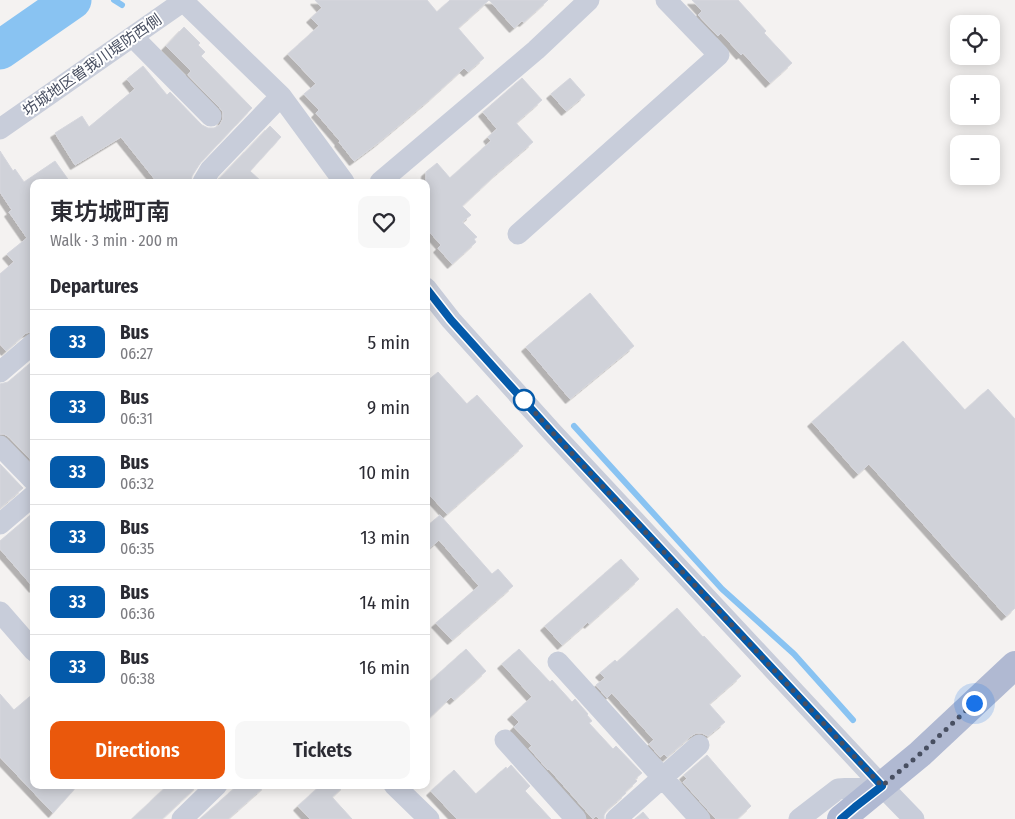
<!DOCTYPE html>
<meta charset="utf-8">
<style>
body{margin:0;font-family:"Fira Sans Condensed","Noto Sans JP",sans-serif;background:#f7f7f7;color:#2b2b33;height:100vh;display:flex;flex-direction:column;font-size:19px;white-space:nowrap}
*{box-sizing:border-box;margin:0}
p{font-size:16px;color:#7c7c81}
.icon{flex:none;width:28px;height:28px;fill:none;stroke:currentColor;stroke-width:2;stroke-linecap:round;stroke-linejoin:round}
.map{position:relative;flex:1;overflow:hidden}
.details{position:absolute;left:30px;top:179px;width:400px;height:610px;display:flex;flex-direction:column;background:#fff;border-radius:10px;box-shadow:0 2px 12px #0003}
.details>*{flex:none}
.badge{padding:0 10px;border-radius:8px;font-size:18px;line-height:32px}
.controls{position:absolute;left:950px;top:15px;display:grid;gap:10px}
.controls a{display:grid;place-items:center;width:50px;height:50px;border-radius:10px;background:#fff;box-shadow:0 2px 12px #0003;font-size:25px}
.you{position:absolute;width:25px;height:25px;margin:-12px;border:4px solid #fff;border-radius:50%;background:#1a73e8;box-shadow:0 0 0 8px #1a73e833}
.map>.badge{position:absolute;translate:-50% -50%;box-shadow:0 0 0 2px #fff}
h2{padding:0 20px;font-size:19px;line-height:45px}
.round{display:grid;place-items:center;flex:none;width:52px;height:52px;border-radius:10px;background:#f7f7f7}
.head{display:flex;align-items:center;justify-content:space-between;height:85px;padding:0 20px}
h1{font-size:24px;font-weight:600;line-height:38px}
.action{display:flex;gap:10px;margin-top:auto;padding:10px 20px}
.action a{flex:1;height:58px;border-radius:10px;background:#ea580c;color:#fff;font-size:20px;font-weight:600;line-height:58px;text-align:center}
.action a+a{background:#f7f7f7;color:#2b2b33}
ul{padding:0;list-style:none}
li{display:flex;align-items:center;gap:15px;height:65px;padding:0 20px;border-top:1px solid #e1e1e2}
li div{flex:1}
li b{display:block;font-size:19px}
li em{font-style:normal}
li .badge{min-width:55px;font-weight:700;text-align:center}
.map>svg:first-child{display:block}
</style>
<div class="map">
<svg width="1015" height="819" viewBox="0 0 1015 819">
<defs>
<filter id="shadow"><feDropShadow dx="-4.5" dy="4.5" stdDeviation="0" flood-color="#0004"/></filter>
</defs>
<rect width="100%" height="100%" fill="#f4f2f1"/>
<g fill="none" stroke-linecap="round" stroke-linejoin="round">
<path stroke="#89c3f2" stroke-width="6" d="M114,0l8,5
M574,426l148,163 72,65 59,66"/>
<path stroke="#89c3f2" stroke-width="39" d="M0,50l72,-50"/>
</g>
<path fill="#d0d2d9" stroke="#d5d6dd" filter="url(#shadow)" d="M315,0h112l10,12 13,-12h98l-24,22 -2,-1 -8,7 -25,-28 -31,28 26,30 -16,14 -4,-4 -35,32 -51,43 -24,18 -15,-19 1,-1 -24,-28 3,-3 -15,-16 12,-10 -28,-30 31,-28 -8,-8 11,-10z
M692,0h46l28,31 -2,2 28,30 -22,20 -27,-30 -2,2 -20,-22 -3,3 -17,-18 -3,-3 4,-4z
M184,27l16,16 -2,2 7,7 -4,4 51,52 -51,54 -9,14 -1,6h-34l-36,-45 -46,28 -20,-32 27,-17 7,11 46,-38 -8,-10 16,-13 24,29 3,-3 32,33 6,3h6l6,-3 3,-6v-7l-3,-4 -32,-33 3,-4 -25,-25z
M522,78l20,22 -26,23 17,19 -36,31 -35,33 9,9 -9,7 15,15 -3,2 2,3 -24,22 -14,-16 3,-3 -15,-17v-56l11,-9 13,15 41,-37 -3,-4 9,-8 -14,-17z
M570,78l15,17 -19,16 -15,-17z
M270,126l11,11 -31,34 12,11h-45l3,-4z
M0,151l13,20 2,-2 9,13 31,-21 15,21h-36v149l-8,2 -20,18 -6,-7v-70l14,-12 -7,-8 20,-16 -18,-26 3,-2 -12,-18z
M590,293l44,53 -64,53 -44,-52z
M903,341l62,69 23,-21 27,30v189l-9,8 -137,-152 -11,10 -46,-52z
M34,360v103l-25,-26 -5,-3h-4v-50l8,-2z
M438,372l29,32 10,-9 46,51 -76,68 -21,-23v-109z
M0,464l23,24 -23,20z
M34,512v76l-34,-39v-8z
M440,515l52,59 6,-5 15,17 -61,54 -16,-17 43,-37 -40,-46 -13,11v-24z
M621,559l18,20 -50,45 -1,-2 -26,23 -17,-19z
M677,608l26,29 1,-1 37,40 -32,28 16,18 -17,14 -6,-3h-6l-5,3 -24,21 -3,-3 -4,3 -11,-13 5,-4 -42,-47 -5,5 -11,-13 9,-7 -5,-5 15,-13 2,2z
M466,649l20,22 -32,29 -3,-3 -25,24v-36z
M519,649l31,33 2,-2 20,22 3,-3 13,15 -1,1 5,6 -3,2 24,26 3,-3 26,27 -7,6 2,2 -12,11 1,1 -19,17 -3,5v4h-5l-3,-3 -3,3 -44,-50 -1,1 -19,-22 3,-2 -18,-19 5,-5 -7,-7 20,-18 -30,-33z
M34,693v92h44l-25,28 -53,-56v-63l14,16z
M707,755l44,51 -14,13h-21l-33,-37 4,-3 -3,-4z
M511,765l19,21 -5,5 26,28h-94l-26,-28 23,-21 22,24 30,-27 1,2z
M168,785h30l-36,34h-30z
M238,785h28l-38,34h-28z
M321,785h24l-13,12 20,22h-42l-12,-13z
M643,812l6,7h-14z"/>
<g fill="none" stroke-linecap="round" stroke-linejoin="round">
<path stroke="#c8cdda" stroke-width="21" d="M182,0l99,96 63,86
M133,37l78,79
M0,129l185,-129
M203,182l7,-12 71,-74
M380,182l156,-132 53,-50
M518,234l201,-179 -53,-55
M426,288l25,32 101,112 330,354 32,33
M0,372l34,-29
M0,446l34,35
M0,524l34,-29
M0,612l34,39
M558,662l142,157
M505,740l71,79
M394,785l35,34
M182,819l35,-34
M616,819l83,-74
M799,819l39,-30 44,-3"/>
<path stroke="#b0b9d2" stroke-width="28" d="M841,819l79,-65 95,-89"/>
</g>
<g fill="none" stroke-linecap="round" stroke-linejoin="round">
<g stroke="#fff" stroke-width="11">
<path id="line" d="M426,288l25,32 101,112 330,354 -27,21 -14,12"/>
</g>
<use href="#line" stroke="#045aaa" stroke-width="8"/>
<path stroke="#484f61" stroke-width="5" stroke-dasharray="0 9" d="M524,400l28,32 330,354 38,-32 54,-51"/>
</g>
<circle fill="#fff" stroke="#045aaa" stroke-width="2.5" cx="524" cy="400" r="10"/>
<g text-anchor="middle" dominant-baseline="central" stroke-width="4" stroke-linejoin="round" paint-order="stroke">
<g font-size="15" fill="#484f61" stroke="#fff">
<text transform="translate(92 65) rotate(-35)">坊城地区曽我川堤防西側</text>
</g>
</g>
</svg>
<div class="controls">
<a><svg class="icon" aria-label="locate" viewBox="0 0 24 24"><circle cx="12" cy="12" r="6"/><path d="M12 2v4M12 18v4M2 12h4M18 12h4"/></svg></a>
<a>+</a>
<a>−</a>
</div>
<div class="you" style="left:974px;top:703px"></div>
<section class="details">
<div class="head"><div><h1>東坊城町南</h1><p>Walk · 3 min · 200 m</p></div><a class="round"><svg class="icon" aria-label="heart" viewBox="0 0 24 24"><path d="M12 20l-8-8c-3-5 5-10 8-4 3-6 11-1 8 4z"/></svg></a></div>
<h2>Departures</h2>
<ul>
<li><span class="badge" style="background:#045aaa;color:#fff">33</span><div><b>Bus</b><p>06:27</p></div><em>5 min</em></li>
<li><span class="badge" style="background:#045aaa;color:#fff">33</span><div><b>Bus</b><p>06:31</p></div><em>9 min</em></li>
<li><span class="badge" style="background:#045aaa;color:#fff">33</span><div><b>Bus</b><p>06:32</p></div><em>10 min</em></li>
<li><span class="badge" style="background:#045aaa;color:#fff">33</span><div><b>Bus</b><p>06:35</p></div><em>13 min</em></li>
<li><span class="badge" style="background:#045aaa;color:#fff">33</span><div><b>Bus</b><p>06:36</p></div><em>14 min</em></li>
<li><span class="badge" style="background:#045aaa;color:#fff">33</span><div><b>Bus</b><p>06:38</p></div><em>16 min</em></li>
</ul>
<div class="action"><a>Directions</a><a>Tickets</a></div>
</section>
</div>
